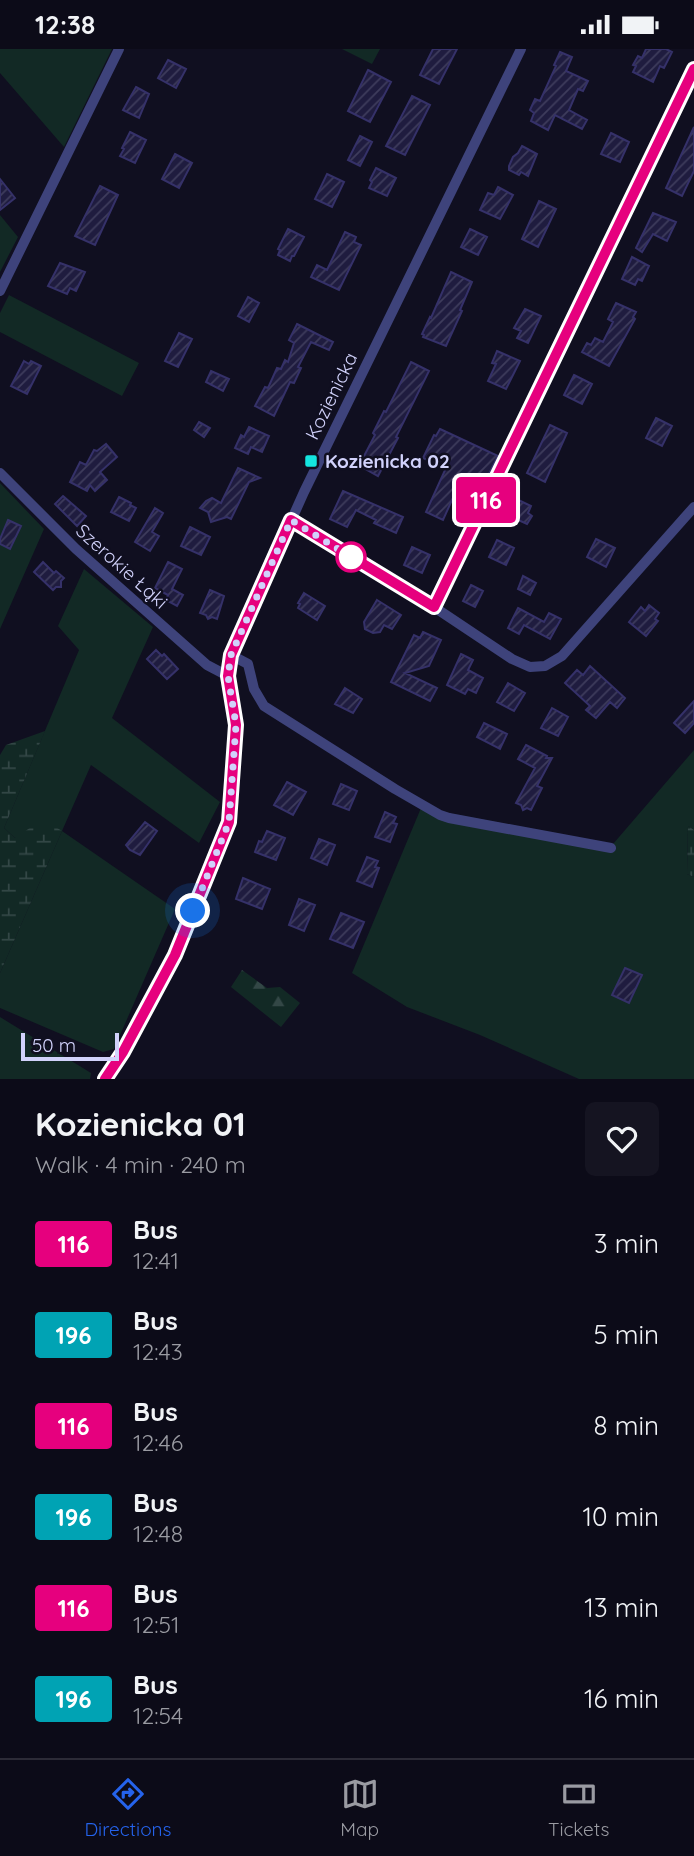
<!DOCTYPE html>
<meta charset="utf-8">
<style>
body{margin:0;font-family:Quicksand,sans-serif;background:#151421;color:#f1f3f6;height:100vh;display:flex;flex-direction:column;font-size:26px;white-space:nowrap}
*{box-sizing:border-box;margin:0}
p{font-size:23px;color:#9a9ba2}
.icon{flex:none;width:38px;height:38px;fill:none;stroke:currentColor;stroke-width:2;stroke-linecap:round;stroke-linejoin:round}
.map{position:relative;height:1030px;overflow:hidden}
.panel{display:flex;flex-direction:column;background:#0c0b18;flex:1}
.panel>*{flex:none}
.badge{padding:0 14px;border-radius:5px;font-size:24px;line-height:46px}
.scale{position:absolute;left:21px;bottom:18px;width:98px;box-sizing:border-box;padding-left:7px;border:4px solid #d1d2fb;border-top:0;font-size:19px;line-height:24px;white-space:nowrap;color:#d1d2fb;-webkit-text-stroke:5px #100f20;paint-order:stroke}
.you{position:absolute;width:35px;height:35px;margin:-18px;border:5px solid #fff;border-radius:50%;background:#1a73e8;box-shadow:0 0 0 10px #1a73e833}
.map>.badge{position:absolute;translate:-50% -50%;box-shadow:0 0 0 4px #fff}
.round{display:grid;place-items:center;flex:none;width:74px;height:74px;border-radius:10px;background:#151421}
.summary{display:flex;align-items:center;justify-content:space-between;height:119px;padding:0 35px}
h1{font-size:33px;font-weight:700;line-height:52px}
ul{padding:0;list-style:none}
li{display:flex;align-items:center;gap:21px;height:91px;padding:0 35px}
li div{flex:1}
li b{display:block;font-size:26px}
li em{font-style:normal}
li .badge{min-width:77px;font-weight:700;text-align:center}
.status{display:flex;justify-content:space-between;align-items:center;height:49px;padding:0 35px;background:#0c0b18;direction:ltr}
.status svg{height:19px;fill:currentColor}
.tabs{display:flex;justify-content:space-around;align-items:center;height:98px;border-top:2px solid #2c2b37;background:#0c0b18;font-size:19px;color:#9a9ba2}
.tabs a{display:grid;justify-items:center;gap:4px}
.tabs .on{color:#2563eb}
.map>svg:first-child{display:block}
</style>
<div class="status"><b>12:38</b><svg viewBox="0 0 49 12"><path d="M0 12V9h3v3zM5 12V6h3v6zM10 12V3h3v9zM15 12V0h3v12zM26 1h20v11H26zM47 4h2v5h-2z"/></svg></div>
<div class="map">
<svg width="694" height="1030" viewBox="0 0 694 1030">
<defs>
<pattern id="forest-firs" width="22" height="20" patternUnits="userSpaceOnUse" patternTransform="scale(1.75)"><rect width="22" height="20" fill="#122925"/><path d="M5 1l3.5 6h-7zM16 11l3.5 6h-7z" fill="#334746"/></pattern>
<pattern id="wetland-marsh" width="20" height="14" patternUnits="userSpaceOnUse" patternTransform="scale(1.75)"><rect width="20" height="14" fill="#122925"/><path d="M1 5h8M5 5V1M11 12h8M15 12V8" fill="none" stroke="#334746"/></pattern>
<pattern id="building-hatch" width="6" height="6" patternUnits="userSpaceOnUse" patternTransform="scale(1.75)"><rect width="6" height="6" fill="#1f1c3f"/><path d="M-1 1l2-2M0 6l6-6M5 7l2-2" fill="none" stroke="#3e3c5c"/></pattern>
</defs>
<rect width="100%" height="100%" fill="#100f20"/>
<path fill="#122925" d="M0,0h112l-48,98 -64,-74z
M342,0h38l-8,15z
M0,166l18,22 -18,35z
M9,246l130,68 -17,33 -122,-64v-19z
M0,434l44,46 -44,100z
M84,520l69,58 -41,91 108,84 -21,41 -108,-78 -29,66 113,78 -61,140 -11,3 -103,-44v-35l62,-142 -47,7 -11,-10 75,-178 -21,-24z
M694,701v80l-6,-4 -1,48 7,3v202h-115l-99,-44 -73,-28 -55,-34 69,-165 192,36z
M0,968l91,56 -1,6h-90z"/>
<path fill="url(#forest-firs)" d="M242,921l25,18 13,-1 20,16 -19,24 -50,-40z"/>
<path fill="url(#wetland-marsh)" d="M45,682l-41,97 11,10 28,-19 19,12 -62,142v-218l6,-10z
M688,777l6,4v47l-7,-3z"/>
<path fill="url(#building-hatch)" stroke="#353169" stroke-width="2" d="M433,0h24l-18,35 -19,-9z
M646,0h20l6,3 -8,16 -4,-2 -7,16 -20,-10 3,-6 -3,-1 5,-9 4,2z
M560,3l12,5 -6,14 22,10 -5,10 -5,-2 -9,21 18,10 -5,9 -27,-14 -7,15 -17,-9 3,-8 -4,-3 5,-11 5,2 16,-35 -2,-1z
M168,11l18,9 -10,19 -18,-10z
M368,21l23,12 -21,40 -22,-11z
M136,38l13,7 -10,24 -16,-8z
M412,47l18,9 -25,50 -19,-9z
M694,78v44l-12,25 -16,-8z
M130,83l16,8 -11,23 -15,-7 4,-7 -2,-1z
M611,84l18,9 -9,20 -19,-8z
M360,87l12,6 -12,24 -12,-6z
M522,97l15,8 -9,22 -7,-4 -2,3 -10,-5v-4l4,-9 5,-4z
M175,105l17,9 -13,25 -17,-9z
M376,119l20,10 -9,18 -18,-8 3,-6 -2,-2z
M327,125l17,8 -12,25 -17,-8z
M0,130l15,19 -15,12z
M100,137l18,9 -23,50 -20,-9z
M498,138l15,8 -13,24 -20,-9 8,-17 6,2z
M539,152l17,8 -18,38 -16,-8z
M653,164l23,9 -9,19 -14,-7 -11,18 -6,-4z
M288,180l16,8 -10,19h-2l-2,5 -12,-6 2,-5 -2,-1z
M470,180l17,8 -9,18 -17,-8z
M345,183l11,5 -2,5 7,3 -22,45 -28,-13 6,-12 10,5z
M632,208l17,9 -7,15 -4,-2 -3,6 -13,-6z
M60,214l25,9 -9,19 -6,-3 -3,6 -19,-8z
M451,223l21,10 -12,28 2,1 -16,35 -23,-9 1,-2 -2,-1 8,-17 1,1z
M248,248l11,6 -10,19 -11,-6z
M616,254l20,9 -3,5 2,2 -26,47 -27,-14 5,-9 4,2 4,-7 8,4 10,-20 -5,-3z
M525,260l16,7 -13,27 -11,-5 4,-7 -7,-3z
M297,275l36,18 -4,8 -18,-8 -13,25 3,1 -7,15 -4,-1 -16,34 -19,-10 10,-19 3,1 9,-20 4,1 4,-9 3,2 6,-19 -5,-3z
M179,284l13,6 -14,28 -13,-6z
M497,302l23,10 -14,28 -18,-8 8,-17 -4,-1z
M24,312l5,3 2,-3 10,5 -14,28 -16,-8z
M411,313l18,9 -33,66 2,1 -20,38 -16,-9 3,-6 -3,-1 13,-25 -2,-2 11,-22 2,1z
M211,322l18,8 -6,12 -17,-9z
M574,326l18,9 -10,20 -18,-9z
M656,369l16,8 -10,20 -16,-8z
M199,373l11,6 -6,9 -10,-7z
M550,376l17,8 -22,49 -18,-9z
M249,378l20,9 -7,16 -11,-5 -3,7 -13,-6 6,-13 3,2z
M440,380l58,27 -14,28 -18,-9 -8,17 -2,-1 -13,29 -17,-8 20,-44 -23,-10 11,-23 2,1z
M106,395l11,13 -17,15 7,8 -12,11 -5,-6 -3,6 -17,-9 10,-20 6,3 8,-15 3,1z
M238,419l22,10 -11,4 -18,37 -4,-2 -16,5 -3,-10 -8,-4 6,-7 6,-3 9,5z
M343,442l60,26 -7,16 -22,-10 2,-3 -20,-10 -9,17 -17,-8z
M63,447l23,20 -9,10 -22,-22z
M510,447l21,10 -3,7 4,3 -5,8 -20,-9 1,-2 -4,-1z
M119,448l12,6 -1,2 6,3 -7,13 -18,-9z
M155,459l8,5 -11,19 7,4 -9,15 -15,-9z
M8,471l13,6 -11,23 -10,-5v-5z
M190,478l20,10 -9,18 -20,-9z
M596,490l19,9 -9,19 -19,-10z
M497,491l17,8 -8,17 -17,-8z
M412,498l18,8 -8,18 -18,-8z
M43,513l11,11 2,-2 8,7 -3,3v6h-5l-3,3 -19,-18z
M168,513l14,7 -10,20 11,6 -6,11 -11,-6 2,-5 -13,-7z
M523,527l13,7 -6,12 -12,-6z
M471,536l12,6 -8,16 -12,-6z
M210,541l14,6 -7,23 -5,-2 -4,2 -2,-4 -6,-2z
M304,544l21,13 -8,14 -19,-12 2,-4 -2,-1z
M377,551l24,15 -9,14 -8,-4 -4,7 -7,1 -8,-4 -1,-7z
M649,556l10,8 -4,6 3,2 -12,15 -17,-14 12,-15 4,4z
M518,559l26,14 5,-9 12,6 -11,20 -26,-14 -5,9 -11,-6z
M423,583l18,8 -12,26 -24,7 32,15 -7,13 -39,-19 23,-47 6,3z
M156,601l6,6 2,-2 14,15 -11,10 -20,-20z
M461,605l12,6 -5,10 15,8 -7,15 -8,-4 -3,5 -18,-9z
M590,617l35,32 -8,10 -7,-6 -14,16 -10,-8 4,-4 -25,-23 12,-13 6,5z
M508,634l17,10 -11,18 -17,-9z
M345,639l17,11 -9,14 -18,-9z
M694,652v22l-9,10 -11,-10z
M552,659l16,9 -10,19 -17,-8z
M484,674l23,11 -7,15 -23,-12z
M526,696l21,11 -1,2h6l-15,28 5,2 -11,22 -4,-2 -4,2 -2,-5 -5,-2 19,-35 -17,-9z
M287,733l19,10 -13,23 -19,-10z
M341,735l16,7 -8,19 -16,-6z
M385,763l11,5 -3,6 4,1 -7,18 -15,-5z
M145,773l12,9 -17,24 -10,-5 -4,-5z
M267,782l18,7 -9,22 -21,-8 4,-11 3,1z
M319,790l16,6 -8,20 -16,-7z
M367,808l11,4 -3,6 4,1 -7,19 -15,-6z
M243,829l27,11 -8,20 -26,-10z
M299,850l16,6 -11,26 -15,-6z
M341,864l23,9 -11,26 -23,-9z
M625,919l17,7 -13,28 -17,-8z"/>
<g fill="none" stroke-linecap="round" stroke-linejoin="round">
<path stroke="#3e437b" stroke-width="10" d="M0,242l119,-242
M0,424l76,76 131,116 21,11
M291,471l143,87 78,52 18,8 15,-1 17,-10 132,-149
M434,558l260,-538
M231,606l17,9 6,25 10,17 131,83 45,26 9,3 162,30
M105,1030l18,-27 52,-97 54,-133 7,-98 -8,-48 3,-21 73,-163 217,-443"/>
</g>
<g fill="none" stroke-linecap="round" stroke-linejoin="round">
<g stroke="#fff" stroke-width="16">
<path id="line" d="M105,1030l18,-27 52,-97 54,-133 7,-97 -8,-49 3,-21 60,-135 143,87 260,-538"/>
</g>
<use href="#line" stroke="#e6007e" stroke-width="10"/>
<path stroke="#d1d2fb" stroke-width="7" stroke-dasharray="0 12.6" d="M193,862l36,-89 7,-97 -8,-49 3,-21 60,-135 60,37"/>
</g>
<rect fill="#14e5df" stroke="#100f20" stroke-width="2.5" x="304" y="405" width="14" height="14" rx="3.5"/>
<circle fill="#fff" stroke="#e6007e" stroke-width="3.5" cx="351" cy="508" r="14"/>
<g text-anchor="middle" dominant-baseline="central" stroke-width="5" stroke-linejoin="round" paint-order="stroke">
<g font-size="19" fill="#d1d2fb" stroke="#100f20">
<text transform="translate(331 347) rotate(-64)">Kozienicka</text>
<text transform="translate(122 517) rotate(42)">Szerokie Łąki</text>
</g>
<g font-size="19" font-weight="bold" fill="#d1d2fb" stroke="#100f20" text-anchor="start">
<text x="325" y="412">Kozienicka 02</text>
</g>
</g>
</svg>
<div class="scale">50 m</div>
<div class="you" style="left:193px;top:862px"></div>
<b class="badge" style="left:486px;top:451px;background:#e6007e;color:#fff">116</b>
</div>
<section class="panel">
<div class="summary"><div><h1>Kozienicka 01</h1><p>Walk · 4 min · 240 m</p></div><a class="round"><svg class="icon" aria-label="heart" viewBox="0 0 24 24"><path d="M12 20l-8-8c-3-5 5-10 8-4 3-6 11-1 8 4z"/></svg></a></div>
<ul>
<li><span class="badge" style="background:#e6007e;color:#fff">116</span><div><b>Bus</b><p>12:41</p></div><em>3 min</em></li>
<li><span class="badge" style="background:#00a3b4;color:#fff">196</span><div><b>Bus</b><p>12:43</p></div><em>5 min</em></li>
<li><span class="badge" style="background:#e6007e;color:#fff">116</span><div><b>Bus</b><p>12:46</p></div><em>8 min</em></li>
<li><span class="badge" style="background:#00a3b4;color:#fff">196</span><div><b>Bus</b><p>12:48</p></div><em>10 min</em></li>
<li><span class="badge" style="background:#e6007e;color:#fff">116</span><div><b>Bus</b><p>12:51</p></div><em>13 min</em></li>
<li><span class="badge" style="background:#00a3b4;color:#fff">196</span><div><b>Bus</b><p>12:54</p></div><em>16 min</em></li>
</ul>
</section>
<nav class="tabs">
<a class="on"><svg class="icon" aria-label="directions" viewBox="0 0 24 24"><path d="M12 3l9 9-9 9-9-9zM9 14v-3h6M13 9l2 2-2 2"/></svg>Directions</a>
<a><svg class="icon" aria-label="map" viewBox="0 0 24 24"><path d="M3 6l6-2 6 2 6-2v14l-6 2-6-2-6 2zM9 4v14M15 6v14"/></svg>Map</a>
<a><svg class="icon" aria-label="tickets" viewBox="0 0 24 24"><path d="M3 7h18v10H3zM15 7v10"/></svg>Tickets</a>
</nav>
